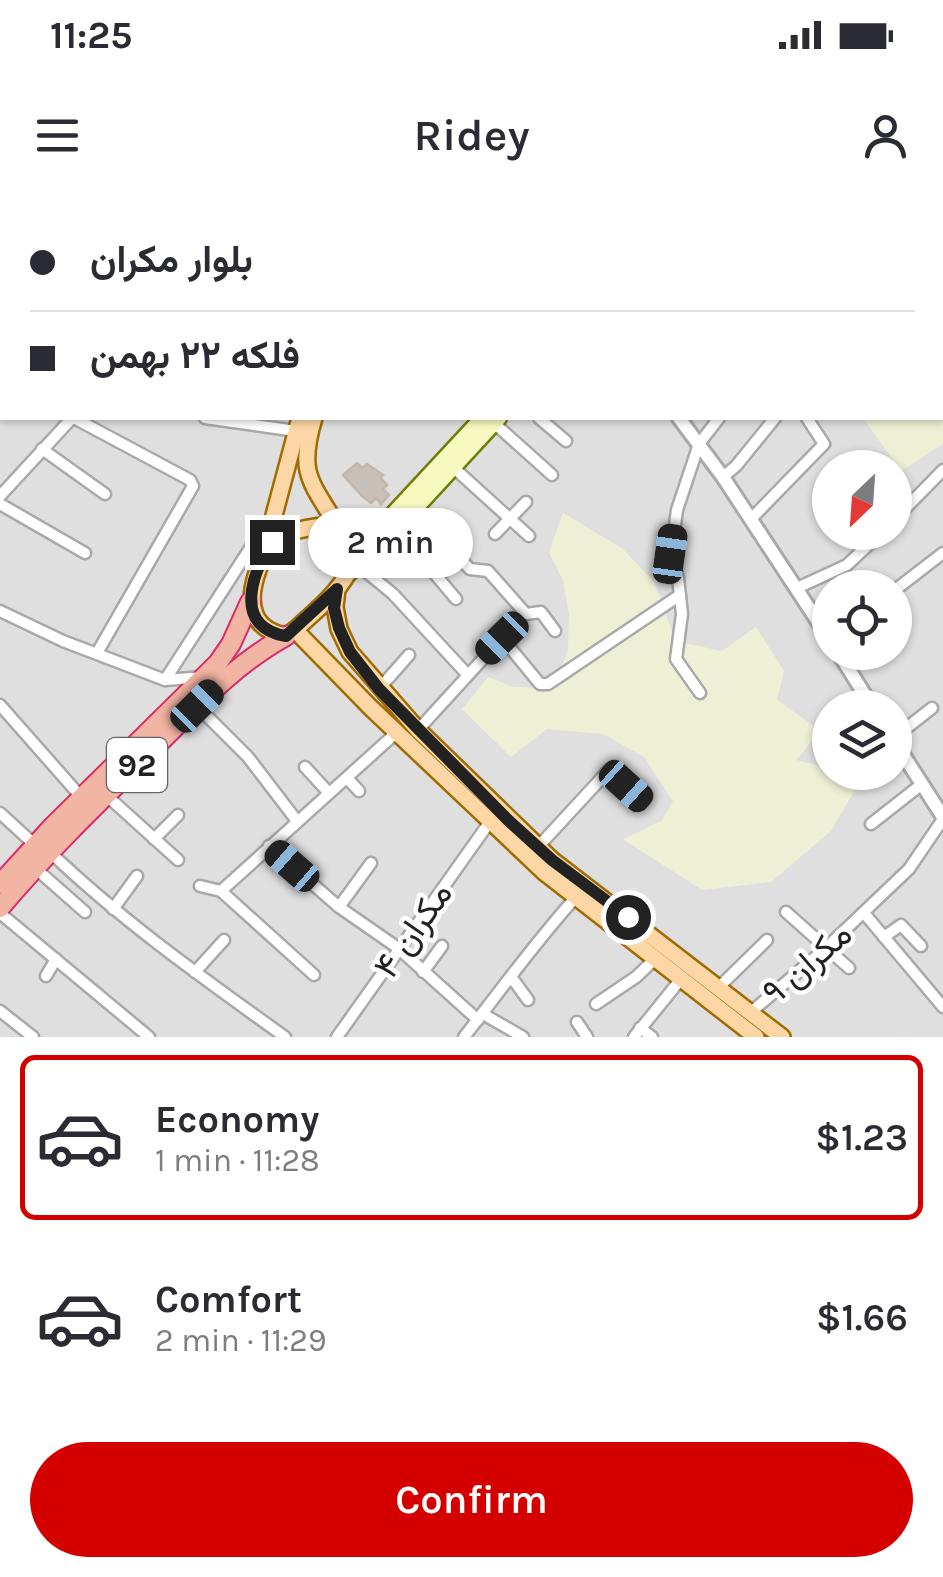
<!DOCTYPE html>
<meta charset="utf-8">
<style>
:root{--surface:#fff;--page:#f7f7f7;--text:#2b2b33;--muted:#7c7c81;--line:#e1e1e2;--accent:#d40000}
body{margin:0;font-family:Karla,Vazirmatn,sans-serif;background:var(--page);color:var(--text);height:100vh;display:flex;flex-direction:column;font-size:38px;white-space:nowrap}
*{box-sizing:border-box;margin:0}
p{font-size:32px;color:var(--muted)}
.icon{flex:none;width:55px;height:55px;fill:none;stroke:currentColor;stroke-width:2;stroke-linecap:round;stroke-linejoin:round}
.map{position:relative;height:837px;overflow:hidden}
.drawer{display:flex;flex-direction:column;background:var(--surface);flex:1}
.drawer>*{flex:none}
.banner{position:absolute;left:0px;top:0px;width:945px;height:220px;box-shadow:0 2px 8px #0004;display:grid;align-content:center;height:220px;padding:0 30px;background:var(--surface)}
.needle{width:65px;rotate:205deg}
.buttons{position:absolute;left:812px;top:250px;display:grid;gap:20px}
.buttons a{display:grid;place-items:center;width:100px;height:100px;border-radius:50%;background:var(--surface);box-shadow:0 2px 8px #0004;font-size:50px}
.end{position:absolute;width:45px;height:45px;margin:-22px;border:12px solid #222;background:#fff;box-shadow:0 0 0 5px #fff}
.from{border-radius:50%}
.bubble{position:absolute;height:70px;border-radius:35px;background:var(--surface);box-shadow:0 2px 8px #0004;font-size:32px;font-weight:600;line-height:70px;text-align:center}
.car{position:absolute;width:30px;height:60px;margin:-30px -15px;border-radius:12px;box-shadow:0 0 8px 2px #0007;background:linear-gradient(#222 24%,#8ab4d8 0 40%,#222 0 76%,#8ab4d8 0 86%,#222 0)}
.banner b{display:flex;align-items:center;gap:35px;height:95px;font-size:38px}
.banner b+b{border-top:2px solid var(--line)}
.banner i{width:25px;height:25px;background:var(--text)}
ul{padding:18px 0 0;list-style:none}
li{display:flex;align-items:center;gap:30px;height:165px;margin:0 20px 15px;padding:0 10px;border:5px solid transparent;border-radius:15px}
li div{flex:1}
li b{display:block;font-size:38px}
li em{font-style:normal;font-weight:600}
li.current{border-color:var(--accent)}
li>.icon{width:90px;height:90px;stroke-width:1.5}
.cta{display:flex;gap:20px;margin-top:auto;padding:20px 30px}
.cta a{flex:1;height:115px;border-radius:60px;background:var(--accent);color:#fff;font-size:40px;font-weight:600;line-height:115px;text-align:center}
.status{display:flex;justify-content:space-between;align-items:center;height:70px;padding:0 50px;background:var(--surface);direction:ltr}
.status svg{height:28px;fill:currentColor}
header{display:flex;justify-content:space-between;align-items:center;height:130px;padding:0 30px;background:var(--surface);font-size:45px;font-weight:600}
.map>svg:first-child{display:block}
.residential{fill:#e0dfdf;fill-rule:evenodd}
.farmland{fill:#eef0d5}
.building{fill:#c7bfb8;stroke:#c4b6ab;stroke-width:2.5}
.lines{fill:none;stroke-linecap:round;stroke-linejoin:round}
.minor-casing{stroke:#a9a9a9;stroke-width:15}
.tertiary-casing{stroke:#a9a9a9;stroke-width:18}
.secondary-casing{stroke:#707d05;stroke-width:19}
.primary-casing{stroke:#a06b00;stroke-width:20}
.trunk-casing{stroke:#dc2a67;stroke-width:22}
.minor{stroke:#fff;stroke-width:10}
.tertiary{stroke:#fff;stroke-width:12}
.secondary{stroke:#f7fabf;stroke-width:14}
.primary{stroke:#fcd6a4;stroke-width:15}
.trunk{stroke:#f2b4a3;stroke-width:18}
.route{stroke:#222;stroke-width:12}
.labels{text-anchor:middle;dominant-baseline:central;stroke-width:9;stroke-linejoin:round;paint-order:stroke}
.shield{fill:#fff;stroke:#646464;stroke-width:2.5}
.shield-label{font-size:32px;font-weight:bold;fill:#222}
.street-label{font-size:35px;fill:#222;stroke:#fff}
</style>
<div class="status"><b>11:25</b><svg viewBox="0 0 49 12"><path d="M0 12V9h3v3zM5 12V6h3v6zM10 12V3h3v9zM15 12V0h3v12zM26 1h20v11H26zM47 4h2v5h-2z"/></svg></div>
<header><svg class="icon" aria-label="menu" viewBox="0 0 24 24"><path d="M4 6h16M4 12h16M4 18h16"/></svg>Ridey<svg class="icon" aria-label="person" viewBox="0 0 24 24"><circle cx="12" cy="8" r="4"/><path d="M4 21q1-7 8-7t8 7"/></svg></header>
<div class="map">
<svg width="943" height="837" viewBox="0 0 943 837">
<rect width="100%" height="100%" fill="#f2efe9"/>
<!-- residential -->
<path class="residential" d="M0,0H943V837H0ZM2,2H942V218H2ZM830,268H895V332H830ZM830,388H895V452H830ZM830,508H895V572H830Z"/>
<!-- farmland -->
<g class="farmland">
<path d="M943,121V244L901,271L863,218H942Z"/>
<path d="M563,313L623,349L655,383L675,441L722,451L756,427L784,471L777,500L821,531L796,560L830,568V572L863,576L831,631L771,682L702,690L623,639L661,621L673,601L644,557L603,534L547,529L511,557L462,509L488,477L514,487L553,488L568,450L569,414L563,380L549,353Z"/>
</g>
<!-- building -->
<path class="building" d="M357,263L362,268L367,264L383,275L380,277L387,285L383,289L389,295L381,304L376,298L371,303L362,296L343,275Z"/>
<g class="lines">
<defs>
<g id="minor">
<path d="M127,0L129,2"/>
<path d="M216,0L217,2"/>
<path d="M764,0L768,2"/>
<path d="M895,0L897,2"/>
<path d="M61,2L64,0"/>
<path d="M942,8L943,7"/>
<path d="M0,19L2,21"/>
<path d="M0,75L2,72"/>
<path d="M0,190H2"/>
<path d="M74,218L190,280L193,286L97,453"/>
<path d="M205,218L296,231"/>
<path d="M539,218L566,241"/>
<path d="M494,223L552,275"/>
<path d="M42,249L105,294"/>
<path d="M454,268L529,336"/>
<path d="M723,277L736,266L775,218"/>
<path d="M0,296L72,218"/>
<path d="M0,304L85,353"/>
<path d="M414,311L470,369L488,371L526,414L541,412L555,431"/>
<path d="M751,319L824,244L807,218"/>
<path d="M895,319L943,270"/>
<path d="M397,329L456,399"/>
<path d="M495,334L526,302"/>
<path d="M358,365L393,394L466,473"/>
<path d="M797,388L847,365L882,332"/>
<path d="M895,390L943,353"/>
<path d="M0,411L63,441L165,480L204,477"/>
<path d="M165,480L263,328L273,322"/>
<path d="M379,489L409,455"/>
<path d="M700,493L676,459L682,414L678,378L671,355L677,310L699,244L719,218"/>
<path d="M0,505L82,598"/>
<path d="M197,506L248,557L297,621"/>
<path d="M418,530L502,438L540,484H548L680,395"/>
<path d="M895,537L932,508"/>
<path d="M305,567L329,593"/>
<path d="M347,578L359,591"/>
<path d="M106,595L178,660"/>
<path d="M0,613L35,645"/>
<path d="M871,624L922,584"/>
<path d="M154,639L178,615"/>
<path d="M269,646L339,707L398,748L478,820"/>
<path d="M538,647L609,570L642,601"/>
<path d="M50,652C122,721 203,778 285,837"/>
<path d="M34,667L85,712"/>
<path d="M200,686L221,691L396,533"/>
<path d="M221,691L314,775"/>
<path d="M339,707L371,663"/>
<path d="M113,709L137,676"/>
<path d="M786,712L849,768"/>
<path d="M0,713L149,837"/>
<path d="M864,713L943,807"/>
<path d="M884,737L901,725L921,746"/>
<path d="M195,772L224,740"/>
<path d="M423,772L442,746"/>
<path d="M46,776L56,759"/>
<path d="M512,778L528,800"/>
<path d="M718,788L767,740"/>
<path d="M596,804L636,777L655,759"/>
<path d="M0,811L33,837"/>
<path d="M750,813L826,748L909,669L943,619"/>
<path d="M483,814L523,837"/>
<path d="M577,822L587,837"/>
<path d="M640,828L652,837"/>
<path d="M337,837L489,623"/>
<path d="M464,837C501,790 536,741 576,697"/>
<path d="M634,837L681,779"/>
</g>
<g id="tertiary">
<path d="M679,218L723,277L830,440"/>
<path d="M838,452L873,508"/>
<path d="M895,542L943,617"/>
</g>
<g id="secondary">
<path d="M673,2L675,0"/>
<path d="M689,2L691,0"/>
<path d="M347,335L375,326L391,316L482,218"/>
<path d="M347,375L379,348L499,218"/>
</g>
<g id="primary">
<path d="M360,2V0"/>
<path d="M372,2L373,0"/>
<path d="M314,218C298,271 309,280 337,325"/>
<path d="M337,325C380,363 323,403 295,430L286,436C253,430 247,406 256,376C260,364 264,350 274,341C289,329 318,326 337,325Z"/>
<path d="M265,349L300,218"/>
<path d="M337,389L335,407L339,429L350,452L418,530L552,660L782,837"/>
<path d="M295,430L371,508L544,672L756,837"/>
</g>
<g id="trunk">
<path d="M0,684L52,627L218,463L231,444L250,402"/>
<path d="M0,708C47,652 99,602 151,551C193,510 233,465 286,436"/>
</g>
</defs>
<!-- minor casing -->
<use href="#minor" class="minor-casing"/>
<!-- tertiary casing -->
<use href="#tertiary" class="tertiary-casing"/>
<!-- secondary casing -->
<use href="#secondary" class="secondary-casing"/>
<!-- primary casing -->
<use href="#primary" class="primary-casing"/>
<!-- trunk casing -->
<use href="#trunk" class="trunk-casing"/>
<!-- minor -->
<use href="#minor" class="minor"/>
<!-- tertiary -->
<use href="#tertiary" class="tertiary"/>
<!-- secondary -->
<use href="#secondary" class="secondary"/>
<!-- primary -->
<use href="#primary" class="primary"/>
<!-- trunk -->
<use href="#trunk" class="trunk"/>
</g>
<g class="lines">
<!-- route -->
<path class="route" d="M272,342C251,375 233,427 286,436L337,389L334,408L339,428L350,452L379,489L509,621L552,660L628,717"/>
</g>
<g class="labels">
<!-- shield labels -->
<rect class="shield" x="107" y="538" width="60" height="54" rx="8"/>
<g class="shield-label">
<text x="137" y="565">92</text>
</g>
<!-- street labels -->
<g class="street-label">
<text transform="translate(413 730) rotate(-55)">مکران ۴</text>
<text transform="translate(807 763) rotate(-41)">مکران ۹</text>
</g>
</g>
</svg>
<div class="buttons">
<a><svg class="needle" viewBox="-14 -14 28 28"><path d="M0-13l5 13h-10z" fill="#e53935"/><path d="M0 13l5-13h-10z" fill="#7c7c81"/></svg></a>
<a><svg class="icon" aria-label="locate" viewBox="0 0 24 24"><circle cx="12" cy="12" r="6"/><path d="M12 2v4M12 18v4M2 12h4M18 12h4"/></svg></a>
<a><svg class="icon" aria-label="layers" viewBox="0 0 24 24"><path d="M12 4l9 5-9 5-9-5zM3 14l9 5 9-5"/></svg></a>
</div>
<i class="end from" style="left:628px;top:717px"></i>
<i class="end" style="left:272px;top:342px"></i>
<div class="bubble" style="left:308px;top:308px;width:165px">2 min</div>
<i class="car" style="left:670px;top:354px;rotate:8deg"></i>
<i class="car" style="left:502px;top:438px;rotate:225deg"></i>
<i class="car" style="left:197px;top:506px;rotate:45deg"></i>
<i class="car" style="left:626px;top:586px;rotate:132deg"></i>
<i class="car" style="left:292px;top:666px;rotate:311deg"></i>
<div class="banner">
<b><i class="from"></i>بلوار مکران</b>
<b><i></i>فلکه ۲۲ بهمن</b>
</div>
</div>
<section class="drawer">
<ul>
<li class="current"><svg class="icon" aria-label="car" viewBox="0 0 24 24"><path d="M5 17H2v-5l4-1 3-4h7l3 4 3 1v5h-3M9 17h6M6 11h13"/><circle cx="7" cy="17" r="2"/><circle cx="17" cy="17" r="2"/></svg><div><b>Economy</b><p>1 min · 11:28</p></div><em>$1.23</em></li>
<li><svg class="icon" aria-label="car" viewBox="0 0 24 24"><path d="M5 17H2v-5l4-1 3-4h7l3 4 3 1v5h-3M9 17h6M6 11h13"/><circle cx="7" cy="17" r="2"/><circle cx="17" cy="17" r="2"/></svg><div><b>Comfort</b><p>2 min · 11:29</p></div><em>$1.66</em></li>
</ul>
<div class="cta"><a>Confirm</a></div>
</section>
